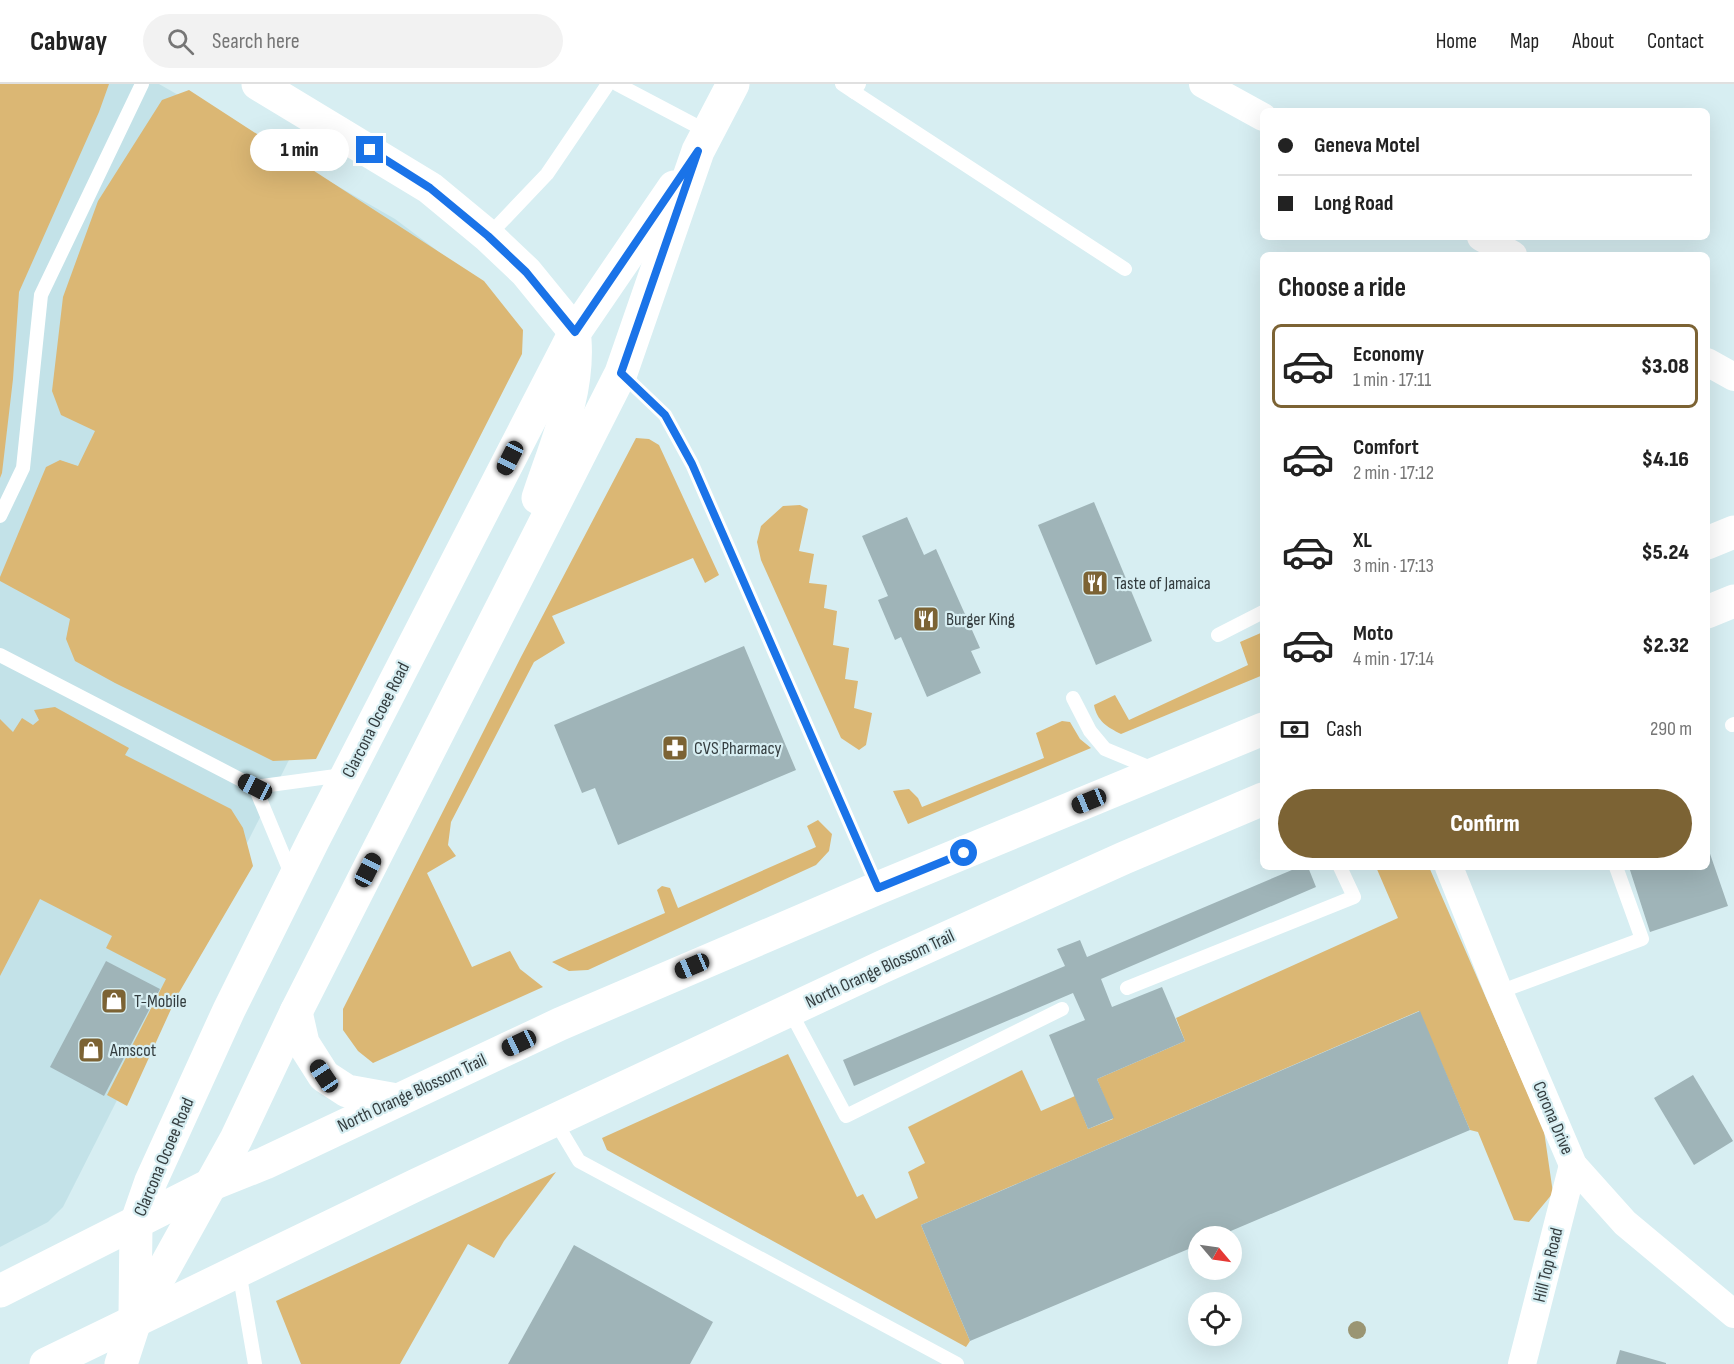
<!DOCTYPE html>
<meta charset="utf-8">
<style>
:root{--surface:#fff;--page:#f2f2f2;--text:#222;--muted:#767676;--line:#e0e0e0;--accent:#7c6334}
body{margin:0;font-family:"Sofia Sans Condensed",sans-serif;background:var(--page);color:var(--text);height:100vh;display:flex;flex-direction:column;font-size:22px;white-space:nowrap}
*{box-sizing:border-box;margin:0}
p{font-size:20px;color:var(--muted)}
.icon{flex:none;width:33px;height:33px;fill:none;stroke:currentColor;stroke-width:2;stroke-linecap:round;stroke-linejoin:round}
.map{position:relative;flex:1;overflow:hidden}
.sheet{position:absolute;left:1260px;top:168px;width:450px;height:618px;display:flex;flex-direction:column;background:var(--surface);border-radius:9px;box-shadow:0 6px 24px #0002}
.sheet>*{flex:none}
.banner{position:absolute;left:1260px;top:24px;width:450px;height:132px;border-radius:9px;box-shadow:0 6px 24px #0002;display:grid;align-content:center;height:132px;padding:0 18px;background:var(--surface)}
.needle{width:39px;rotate:119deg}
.fabs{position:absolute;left:1188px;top:1142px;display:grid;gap:12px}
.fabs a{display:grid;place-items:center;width:54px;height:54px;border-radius:50%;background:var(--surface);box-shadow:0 6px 24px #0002;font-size:30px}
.end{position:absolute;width:27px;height:27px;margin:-14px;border:8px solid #1a73e8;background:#fff;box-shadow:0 0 0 3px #fff}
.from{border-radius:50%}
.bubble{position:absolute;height:42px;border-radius:21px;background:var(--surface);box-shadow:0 6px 24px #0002;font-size:20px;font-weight:800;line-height:42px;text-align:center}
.car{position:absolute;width:18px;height:36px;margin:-18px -9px;border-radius:8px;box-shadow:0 0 4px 2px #0007;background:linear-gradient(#222 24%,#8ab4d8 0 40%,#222 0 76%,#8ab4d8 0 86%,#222 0)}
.banner b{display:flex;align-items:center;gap:21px;height:57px;font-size:22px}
.banner b+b{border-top:2px solid var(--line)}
.banner i{width:15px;height:15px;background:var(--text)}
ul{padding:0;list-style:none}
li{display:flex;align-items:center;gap:18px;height:84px;margin:0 12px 9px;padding:0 6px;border:3px solid transparent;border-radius:9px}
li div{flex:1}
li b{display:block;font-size:22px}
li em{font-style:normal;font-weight:800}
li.selected{border-color:var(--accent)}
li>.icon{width:54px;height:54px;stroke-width:1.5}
h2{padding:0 18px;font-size:27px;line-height:72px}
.pay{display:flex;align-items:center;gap:15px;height:66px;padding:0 18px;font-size:22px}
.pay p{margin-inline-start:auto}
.action{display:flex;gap:12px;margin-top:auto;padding:12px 18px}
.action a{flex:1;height:69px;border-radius:36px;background:var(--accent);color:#fff;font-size:24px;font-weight:800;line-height:69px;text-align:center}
header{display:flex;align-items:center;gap:36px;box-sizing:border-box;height:84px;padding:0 30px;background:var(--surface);border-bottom:2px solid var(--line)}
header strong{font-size:28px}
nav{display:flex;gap:33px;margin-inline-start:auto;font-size:21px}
.search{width:420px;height:54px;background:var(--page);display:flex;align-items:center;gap:15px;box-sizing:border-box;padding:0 21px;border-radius:33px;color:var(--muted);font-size:22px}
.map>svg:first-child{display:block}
.built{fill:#c3e2e8}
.green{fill:#dbb774}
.building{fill:#9fb4b8}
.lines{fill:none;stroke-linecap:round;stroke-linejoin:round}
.lane{stroke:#fff;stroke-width:14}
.street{stroke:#fff;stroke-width:28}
.secondary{stroke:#fff;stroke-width:33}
.primary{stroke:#fff;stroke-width:33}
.tree{fill:#9a9573}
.route{stroke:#1a73e8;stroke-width:8}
.labels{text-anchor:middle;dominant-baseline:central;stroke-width:4.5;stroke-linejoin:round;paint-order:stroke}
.poi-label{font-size:18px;fill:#343d3f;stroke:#d7eef2;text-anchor:start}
.street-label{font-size:18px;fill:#343d3f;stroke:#d7eef2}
</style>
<header>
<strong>Cabway</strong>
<div class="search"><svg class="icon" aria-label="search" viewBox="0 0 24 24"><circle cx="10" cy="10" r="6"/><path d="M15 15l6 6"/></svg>Search here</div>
<nav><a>Home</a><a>Map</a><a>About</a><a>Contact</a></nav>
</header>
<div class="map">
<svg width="1734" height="1280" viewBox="0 0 1734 1280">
<rect width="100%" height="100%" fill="#d7eef2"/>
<!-- built -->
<path class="built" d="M0,0H159L395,135L435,165L469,197L291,672L63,1123L48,1138L0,1163Z"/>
<!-- green -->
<g class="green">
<path d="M0,0H109L99,28L19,208L13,295L2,389L0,394Z"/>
<path d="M189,6L484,197L523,246L522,270L316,675L273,677L115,599L75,577L66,555L70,535L0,497V493L46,383L60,376L78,382L95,347L61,331L52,307L63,213L98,117L162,16Z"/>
<path d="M636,354L649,355L659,361L719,491L705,499L693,474L552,532L565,559L534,578L451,738L448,761L456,772L427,789L472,883L510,867L520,885L543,903L373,979L358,967L343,946V925L521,573Z"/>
<path d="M800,421L808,425L799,467L814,470L809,499L827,501L824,524L837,527L833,561L849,564L845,595L858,597L854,624L872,629L866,661L859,666L841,654L761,476L757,458L761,442L783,422Z"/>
<path d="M1263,548V591L1121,650C1107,643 1097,637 1094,621L1115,611L1129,636L1248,581L1240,558Z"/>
<path d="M55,623L129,664L125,671L231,725L243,744L253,782L177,912L127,1022L107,1011L166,895L106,864L112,852L40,815L0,892V635L13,648L22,634L33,641L39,636L34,626Z"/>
<path d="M1062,637L1070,638L1080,655L1091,664L908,740L893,707L909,705L918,714L922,723L1044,674L1036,649Z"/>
<path d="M818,736L832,750L829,767L816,781L588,886L569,887L552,878L665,829L657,806L662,802L670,804L678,824L816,763L807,742Z"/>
<path d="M1376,783H1429L1544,1047L1553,1109L1529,1138L1514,1136L1478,1048L1470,1046L1419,927L921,1141L970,1257L966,1263L607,1066L602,1054L788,970L857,1113L863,1110L876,1135L918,1114L908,1088L925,1079L908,1043L1022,986L1041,1027L1075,1012L1088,1045L1113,1035L1097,995L1185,957L1176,934L1398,834Z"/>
<path d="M556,1088L504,1157L494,1174L468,1160L400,1280H301L276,1217Z"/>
</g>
<!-- building -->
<g class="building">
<path d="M1094,418L1152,557L1096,581L1038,441Z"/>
<path d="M907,433L924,471L936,465L980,564L971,567L981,589L927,613L901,553L895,556L878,516L888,512L862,452Z"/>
<path d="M744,562L796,686L618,761L595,704L582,709L554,641Z"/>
<path d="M1707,761L1728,822L1650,848L1629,783H1707Z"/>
<path d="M1299,783H1308L1316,803L1101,895L1112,923L1162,903L1185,957L1097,995L1114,1034L1088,1045L1049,951L1085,936L1073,909L854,1002L843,976L1065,882L1057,865L1080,856L1087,873Z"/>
<path d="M106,877L160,905L104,1012L50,983Z"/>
<path d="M1420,927L1470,1046L1219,1152H1198V1161L970,1257L921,1141Z"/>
<path d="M1693,991L1733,1057L1694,1081L1654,1014Z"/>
<path d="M574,1161L713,1238L690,1280H508Z"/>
<path d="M1620,1266L1666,1279V1280H1616Z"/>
</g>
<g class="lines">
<!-- lane -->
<g class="lane">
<path d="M617,0L708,48"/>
<path d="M842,0L854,8L859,0"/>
<path d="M854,8L1125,185"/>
<path d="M488,152L547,90L608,0"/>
<path d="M621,289L665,331L692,380L878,804"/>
<path d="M0,432L23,384L41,211L142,0"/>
<path d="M1218,551L1263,528"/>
<path d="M0,571L255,703L343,691"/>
<path d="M1073,614L1090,647L1105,665L1153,685"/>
<path d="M1732,641L1734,640"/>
<path d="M255,703L292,792"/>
<path d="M1127,904L1354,813L1340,783"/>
<path d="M1499,908L1642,855L1616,783"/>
<path d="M790,927L846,1032L1062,925"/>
<path d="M555,1037L579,1077L957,1280"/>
<path d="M239,1187L255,1280"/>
</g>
<!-- street -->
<g class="street">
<path d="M1203,0L1263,33"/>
<path d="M1481,153L1513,171"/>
<path d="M1707,278L1734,293"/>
<path d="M1449,783L1499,908L1573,1081L1625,1139L1734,1230"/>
<path d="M1522,1280L1573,1081"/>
</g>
<!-- secondary -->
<g class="secondary">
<path d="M258,0L430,104L488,152L526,188L575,248"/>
<path d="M538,414C555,362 579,311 575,256"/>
<path d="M296,928L303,959L324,992L347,1007L397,1016"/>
<path d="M135,1232L136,1140L151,1097L229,926L314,755L575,248L674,103"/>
<path d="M121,1280L135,1237L236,1055L296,928L621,289L698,67L733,0"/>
</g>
<!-- primary -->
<g class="primary">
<path d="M1707,459L1734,448"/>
<path d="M1707,528L1734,517"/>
<path d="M0,1207L210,1101L265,1079L560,940L878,804L1263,645"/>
<path d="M46,1280L416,1101L882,883L1124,774L1263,715"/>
</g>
</g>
<!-- trees -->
<circle class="tree" cx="1357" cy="1246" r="9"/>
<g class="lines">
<!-- route -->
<path class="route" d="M370,66L430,104L488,152L526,188L575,248L698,67L621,289L665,331L692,380L878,804L964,769"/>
</g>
<!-- icons -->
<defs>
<symbol id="restaurant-square" viewBox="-11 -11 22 22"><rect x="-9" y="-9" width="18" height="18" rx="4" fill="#7c6334" stroke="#d7eef2"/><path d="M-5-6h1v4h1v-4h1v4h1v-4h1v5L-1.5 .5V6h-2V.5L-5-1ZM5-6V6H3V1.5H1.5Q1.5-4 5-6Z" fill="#fff"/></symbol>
<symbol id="pharmacy-square" viewBox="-11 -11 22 22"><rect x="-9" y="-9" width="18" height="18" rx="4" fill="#7c6334" stroke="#d7eef2"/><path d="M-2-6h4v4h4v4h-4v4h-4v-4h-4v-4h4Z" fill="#fff"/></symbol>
<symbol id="shop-square" viewBox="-11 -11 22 22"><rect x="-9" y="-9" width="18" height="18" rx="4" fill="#7c6334" stroke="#d7eef2"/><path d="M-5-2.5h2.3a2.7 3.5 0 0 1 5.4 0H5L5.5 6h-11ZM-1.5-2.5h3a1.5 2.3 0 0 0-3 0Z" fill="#fff"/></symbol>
</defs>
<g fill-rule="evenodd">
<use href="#restaurant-square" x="1080" y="484" width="30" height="30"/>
<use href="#restaurant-square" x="911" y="520" width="30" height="30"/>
<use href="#pharmacy-square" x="660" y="649" width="30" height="30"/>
<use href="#shop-square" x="99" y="902" width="30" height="30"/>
<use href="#shop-square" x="76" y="951" width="30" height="30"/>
</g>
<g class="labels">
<!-- poi labels -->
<g class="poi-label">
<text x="1114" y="499">Taste of Jamaica</text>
<text x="946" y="535">Burger King</text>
<text x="694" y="664">CVS Pharmacy</text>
<text x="134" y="917">T-Mobile</text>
<text x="110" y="966">Amscot</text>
</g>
<!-- street labels -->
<g class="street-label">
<text transform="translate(376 636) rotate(-63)">Clarcona Ocoee Road</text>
<text transform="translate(880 885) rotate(-25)">North Orange Blossom Trail</text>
<text transform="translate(412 1009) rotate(-25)">North Orange Blossom Trail</text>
<text transform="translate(1553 1034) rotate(67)">Corona Drive</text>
<text transform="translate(164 1073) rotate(-67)">Clarcona Ocoee Road</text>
<text transform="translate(1548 1181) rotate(-76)">Hill Top Road</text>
</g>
</g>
</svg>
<div class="fabs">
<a><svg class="needle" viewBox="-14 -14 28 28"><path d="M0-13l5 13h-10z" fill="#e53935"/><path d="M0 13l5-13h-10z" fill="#767676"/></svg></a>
<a><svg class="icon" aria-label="locate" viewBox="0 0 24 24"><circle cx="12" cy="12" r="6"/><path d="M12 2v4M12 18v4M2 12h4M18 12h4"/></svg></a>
</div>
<i class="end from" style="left:964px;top:769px"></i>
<i class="end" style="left:370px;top:66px"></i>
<div class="bubble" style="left:250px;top:45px;width:99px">1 min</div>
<i class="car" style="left:510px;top:374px;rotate:207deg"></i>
<i class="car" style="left:255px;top:703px;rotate:297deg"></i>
<i class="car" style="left:1089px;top:717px;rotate:248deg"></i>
<i class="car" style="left:368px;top:786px;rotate:27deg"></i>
<i class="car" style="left:692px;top:882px;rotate:247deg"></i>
<i class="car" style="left:519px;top:959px;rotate:245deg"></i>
<i class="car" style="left:324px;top:992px;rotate:326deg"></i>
<div class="banner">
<b><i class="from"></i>Geneva Motel</b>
<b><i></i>Long Road</b>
</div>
<section class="sheet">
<h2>Choose a ride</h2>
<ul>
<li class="selected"><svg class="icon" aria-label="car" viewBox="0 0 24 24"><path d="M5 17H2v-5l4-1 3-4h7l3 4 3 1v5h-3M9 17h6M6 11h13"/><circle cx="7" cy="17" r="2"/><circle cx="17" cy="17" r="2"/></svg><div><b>Economy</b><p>1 min · 17:11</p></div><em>$3.08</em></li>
<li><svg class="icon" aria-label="car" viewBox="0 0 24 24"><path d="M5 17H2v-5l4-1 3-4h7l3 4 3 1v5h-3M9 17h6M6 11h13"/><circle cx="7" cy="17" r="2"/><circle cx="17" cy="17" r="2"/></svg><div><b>Comfort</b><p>2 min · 17:12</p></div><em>$4.16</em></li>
<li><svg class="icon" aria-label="car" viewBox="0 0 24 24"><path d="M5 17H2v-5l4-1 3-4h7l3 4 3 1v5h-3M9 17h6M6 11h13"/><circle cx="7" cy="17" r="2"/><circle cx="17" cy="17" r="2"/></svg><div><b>XL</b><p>3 min · 17:13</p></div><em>$5.24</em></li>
<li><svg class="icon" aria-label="car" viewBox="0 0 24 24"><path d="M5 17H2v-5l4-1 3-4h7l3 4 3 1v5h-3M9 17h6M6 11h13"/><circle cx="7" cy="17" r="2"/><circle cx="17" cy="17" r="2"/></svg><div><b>Moto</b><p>4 min · 17:14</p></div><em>$2.32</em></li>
</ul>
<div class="pay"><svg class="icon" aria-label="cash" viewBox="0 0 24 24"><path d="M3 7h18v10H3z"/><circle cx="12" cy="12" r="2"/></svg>Cash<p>290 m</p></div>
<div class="action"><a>Confirm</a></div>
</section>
</div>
